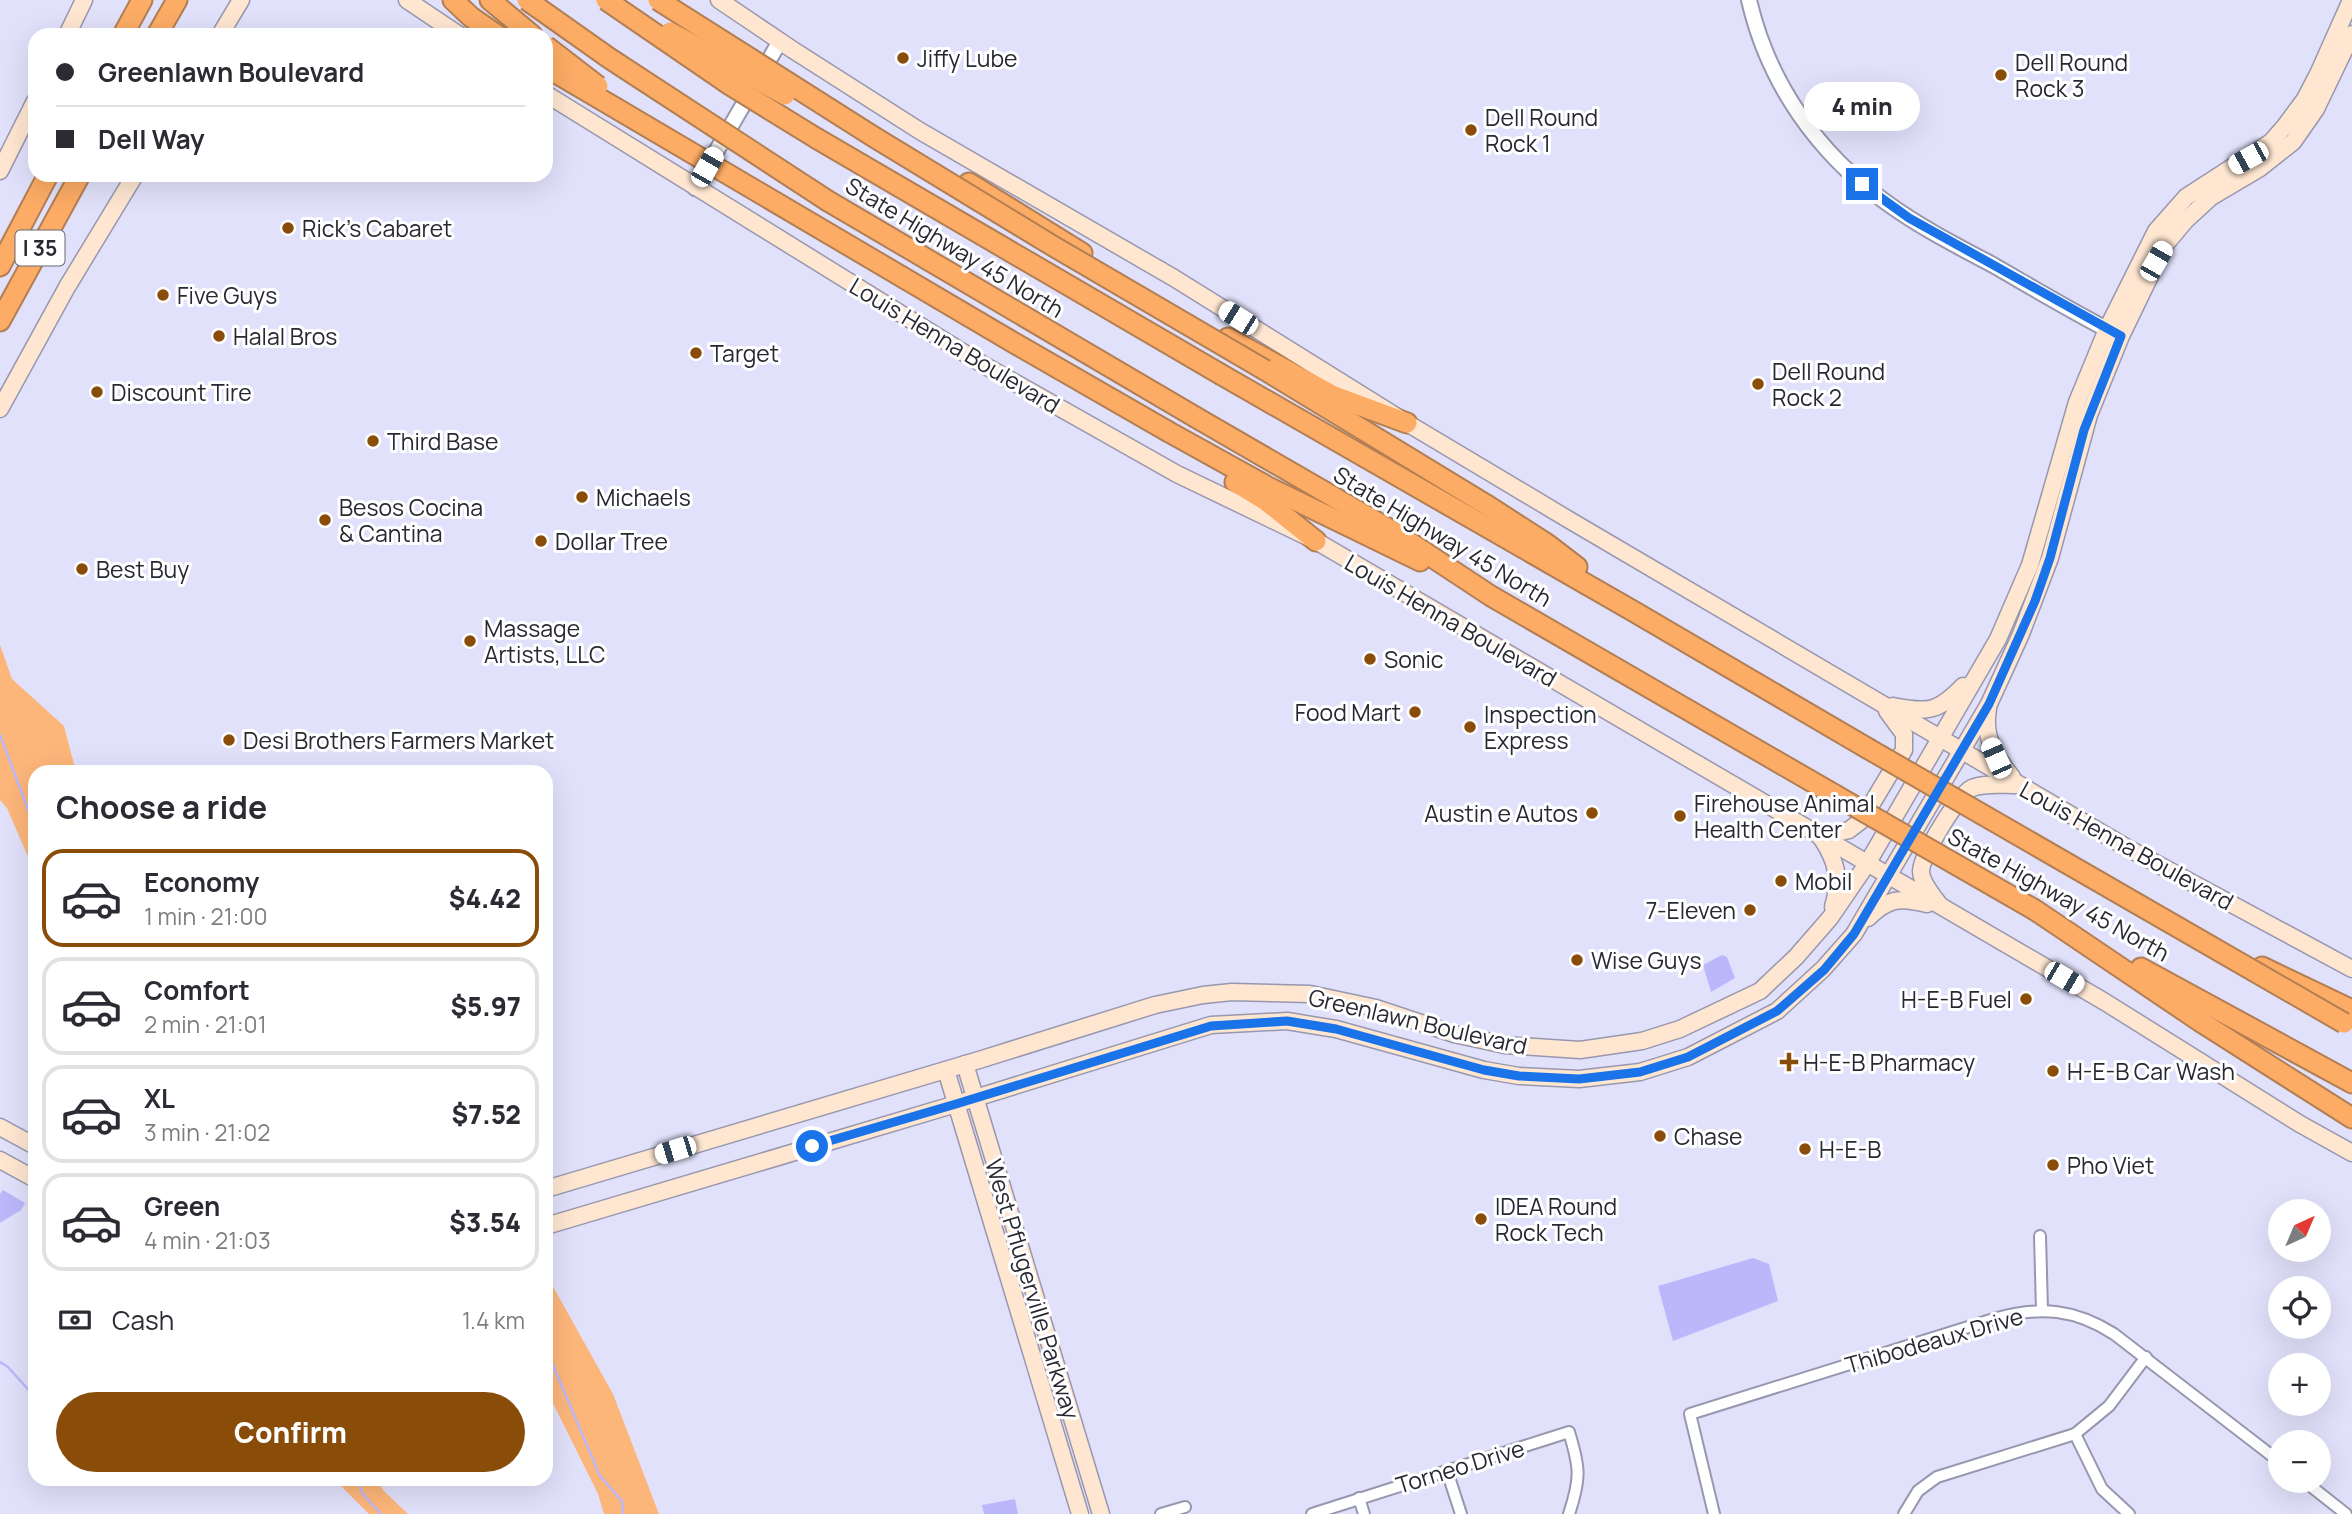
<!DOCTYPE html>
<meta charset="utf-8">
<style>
:root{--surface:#fff;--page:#f2f2f3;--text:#2b2b33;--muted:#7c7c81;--line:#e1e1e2;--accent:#894d09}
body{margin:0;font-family:Manrope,sans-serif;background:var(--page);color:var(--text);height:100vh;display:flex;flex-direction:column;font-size:26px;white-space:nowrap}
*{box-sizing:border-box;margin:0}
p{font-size:23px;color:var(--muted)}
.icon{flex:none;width:38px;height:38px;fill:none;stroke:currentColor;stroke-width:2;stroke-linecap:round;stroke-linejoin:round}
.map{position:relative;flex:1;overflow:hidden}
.side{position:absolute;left:28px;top:765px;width:525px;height:721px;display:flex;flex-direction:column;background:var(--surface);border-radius:21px;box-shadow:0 7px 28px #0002}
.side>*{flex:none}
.banner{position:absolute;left:28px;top:28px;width:525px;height:154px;border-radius:21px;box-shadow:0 7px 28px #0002;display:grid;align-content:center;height:154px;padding:0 28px;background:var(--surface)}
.needle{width:46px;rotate:44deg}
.tools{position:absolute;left:2268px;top:1199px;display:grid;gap:14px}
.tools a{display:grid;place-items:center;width:63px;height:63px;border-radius:50%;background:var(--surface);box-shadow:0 7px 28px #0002;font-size:35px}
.end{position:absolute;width:32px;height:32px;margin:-16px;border:9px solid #1a73e8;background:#fff;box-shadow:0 0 0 4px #fff}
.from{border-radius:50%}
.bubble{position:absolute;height:49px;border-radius:24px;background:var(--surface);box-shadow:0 7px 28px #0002;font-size:23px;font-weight:800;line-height:49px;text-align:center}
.car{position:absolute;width:21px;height:42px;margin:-21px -10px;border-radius:9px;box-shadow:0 0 5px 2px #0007;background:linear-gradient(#fff 24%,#345 0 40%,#fff 0 76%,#345 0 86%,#fff 0)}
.banner b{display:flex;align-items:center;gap:24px;height:66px;font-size:26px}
.banner b+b{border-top:2px solid var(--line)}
.banner i{width:18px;height:18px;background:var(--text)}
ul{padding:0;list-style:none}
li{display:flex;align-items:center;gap:21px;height:98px;margin:0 14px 10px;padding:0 14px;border:4px solid var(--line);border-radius:21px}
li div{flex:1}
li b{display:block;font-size:26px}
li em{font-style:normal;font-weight:800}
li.selected{border-color:var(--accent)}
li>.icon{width:63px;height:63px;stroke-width:1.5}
h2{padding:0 28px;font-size:32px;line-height:84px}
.pay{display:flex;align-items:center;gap:18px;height:77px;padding:0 28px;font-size:26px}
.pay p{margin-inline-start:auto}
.action{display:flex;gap:14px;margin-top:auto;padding:14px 28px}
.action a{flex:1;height:80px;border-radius:42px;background:var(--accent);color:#fff;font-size:28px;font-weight:800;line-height:80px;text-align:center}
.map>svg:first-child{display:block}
.green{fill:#fdb67a}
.water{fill:#bab8fb}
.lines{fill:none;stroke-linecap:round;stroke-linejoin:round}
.stream{stroke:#bab8fb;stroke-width:2.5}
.minor-casing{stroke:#9797af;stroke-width:14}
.tertiary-casing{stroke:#9797af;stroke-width:18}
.secondary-casing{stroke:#9797af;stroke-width:19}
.motorway-casing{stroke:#b27e53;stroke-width:23}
.minor{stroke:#fff;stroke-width:10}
.tertiary{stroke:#fff;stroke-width:14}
.secondary{stroke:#fee6d1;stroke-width:16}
.motorway{stroke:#fcac65;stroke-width:19}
.motorway-bridge-casing{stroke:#b27e53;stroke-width:23;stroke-linecap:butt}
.motorway-bridge{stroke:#fcac65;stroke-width:19}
.route{stroke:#1a73e8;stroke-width:9}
.poi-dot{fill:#894d09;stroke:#fff;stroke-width:2.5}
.labels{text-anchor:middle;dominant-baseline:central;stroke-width:6;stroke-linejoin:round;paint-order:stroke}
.shield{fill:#fff;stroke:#686870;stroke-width:2}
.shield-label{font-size:21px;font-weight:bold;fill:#282832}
.poi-label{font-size:23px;fill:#282832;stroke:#fff;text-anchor:start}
.street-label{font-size:23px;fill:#282832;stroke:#fff}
</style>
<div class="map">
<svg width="2352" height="1514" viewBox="0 0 2352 1514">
<rect width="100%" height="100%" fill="#e1e1fb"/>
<!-- green -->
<g class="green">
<path d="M0,645L12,679L64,726L76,772H35V873L7,808L0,800Z"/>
<path d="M546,1274L613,1394L659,1514H604L598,1494L546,1389Z"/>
<path d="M337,1479H376L384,1491L408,1514H369L337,1482Z"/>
</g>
<!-- water -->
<g class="water">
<path d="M1722,955L1727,957L1735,978L1711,992L1703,965Z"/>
<path d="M3,1190L25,1203L21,1210L0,1223V1194Z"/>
<path d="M1753,1258L1769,1264L1778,1301L1673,1341L1658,1286Z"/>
<path d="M1015,1499L1018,1514H984L982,1505Z"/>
</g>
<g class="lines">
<!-- stream -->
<g class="stream">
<path d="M0,735L35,828"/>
<path d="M546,1349L600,1476L622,1501L623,1514"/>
<path d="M0,1362L8,1367L35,1397"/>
<path d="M359,1479L362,1493L381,1514"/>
</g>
<defs>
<g id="minor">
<path d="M2040,1236L2042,1310"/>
<path d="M2075,1434L2102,1489L2129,1514"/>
<path d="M1447,1471L1461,1514"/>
<path d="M2303,1480L2346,1514"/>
<path d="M1359,1498L1364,1514"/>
<path d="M1161,1514L1185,1507"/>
<path d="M1312,1514L1569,1432C1580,1468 1581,1478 1569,1514"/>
<path d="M1714,1514L1690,1414L1997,1318C2041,1306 2075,1309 2114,1334L2280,1462"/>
<path d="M1904,1514L1918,1491L1937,1477L2075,1434L2109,1406L2146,1357"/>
</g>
<g id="tertiary">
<path d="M1749,0C1768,83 1818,154 1887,203C1920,227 1957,246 1993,265C2033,288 2073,312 2114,333"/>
<path d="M695,188L780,41"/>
</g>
<g id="secondary">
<path d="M407,0L459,35"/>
<path d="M719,0L793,50L920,131L1174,278L1407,423L1571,521L2124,846L2352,969"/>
<path d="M67,35L84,0"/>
<path d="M220,35L241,0"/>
<path d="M546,94L982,364L1177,474L1316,541L2105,1002L2300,1124L2352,1153"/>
<path d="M0,171L35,101"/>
<path d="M0,409L67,287L135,175"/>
<path d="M1893,706C1928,713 1938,712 1963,686"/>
<path d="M1988,709C1983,737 1995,756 2012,777"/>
<path d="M1820,837L1849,830L1862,820L1904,750V734L1887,711"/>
<path d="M1822,839C1837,862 1841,880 1833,907"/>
<path d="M1939,904C1932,895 1921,882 1921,871C1922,854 1958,795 1972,788C1984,783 2002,785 2016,785"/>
<path d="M1868,918C1888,898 1900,897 1927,904"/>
<path d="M965,1064L1101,1514"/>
<path d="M946,1070L1080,1514"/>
<path d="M0,1127L35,1146"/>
<path d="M0,1160L35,1179"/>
<path d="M546,1189L979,1060L1155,1005L1203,995L1232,992L1310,994L1376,1008L1454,1034L1505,1045L1580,1050L1642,1041L1680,1029L1760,991L1796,957L1830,918L1867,864L1998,639L2030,565L2077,402L2107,329L2156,231L2186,197L2271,142L2285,126L2305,99L2318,74L2351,0"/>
<path d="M546,1226L956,1104L1211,1025L1287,1021L1336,1029L1484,1070L1519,1076L1579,1079L1640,1072L1688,1057L1777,1011L1823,969L1854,934L1989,704L2021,634L2050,558L2089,415L2121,336L2165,245L2186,220L2211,197L2260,168L2293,142L2316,109L2352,34"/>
</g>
<g id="motorway">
<path d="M453,0L471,17L497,35"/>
<path d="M490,0L532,35"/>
<path d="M123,35L142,0"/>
<path d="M157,35L177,0"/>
<path d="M969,183L1082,253"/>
<path d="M0,266L48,175"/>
<path d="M0,321L80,175"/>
<path d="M1228,338L1334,396L1407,423"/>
<path d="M1265,370L1485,504L1547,544L1577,567"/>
<path d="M1222,375L1633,611L1867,748"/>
<path d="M1197,418L1394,532L1491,596L1835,795"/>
<path d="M1169,432L1268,487L1420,561"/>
<path d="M1235,482L1266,501L1316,541"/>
<path d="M2035,910L2201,1022L2352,1118"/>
<path d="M2262,967L2352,1010"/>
<path d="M2141,968L2352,1083"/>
</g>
</defs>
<!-- minor casing -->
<use href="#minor" class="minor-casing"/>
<!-- tertiary casing -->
<use href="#tertiary" class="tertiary-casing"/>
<!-- secondary casing -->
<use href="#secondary" class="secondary-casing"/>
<!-- motorway casing -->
<use href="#motorway" class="motorway-casing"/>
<!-- minor -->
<use href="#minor" class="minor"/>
<!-- tertiary -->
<use href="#tertiary" class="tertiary"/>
<!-- secondary -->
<use href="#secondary" class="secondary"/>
<!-- motorway -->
<use href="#motorway" class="motorway"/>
<defs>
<g id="motorway-bridge">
<path d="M527,0L609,58L828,201L1197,418"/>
<path d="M606,0L730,85L816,138L1222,375"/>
<path d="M658,0L874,137L1053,246L1265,370"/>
<path d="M670,32L785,95"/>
<path d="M546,46L598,86"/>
<path d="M546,67L1016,344L1169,432"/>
<path d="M1867,748L2344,1023"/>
<path d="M1835,795L2035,910"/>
</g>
</defs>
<!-- motorway-bridge casing -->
<use href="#motorway-bridge" class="motorway-bridge-casing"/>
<!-- motorway-bridge -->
<use href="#motorway-bridge" class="motorway-bridge"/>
</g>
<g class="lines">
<!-- route -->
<path class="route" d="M812,1146L956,1104L1211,1026L1287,1021L1336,1029L1484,1070L1519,1076L1579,1079L1640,1072L1688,1057L1777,1011L1824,970L1854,934L1989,704L2035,601L2050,558L2084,430L2121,336L1909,218L1862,184"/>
</g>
<!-- markers -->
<g class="poi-dot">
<circle cx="903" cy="58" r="7"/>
<circle cx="2001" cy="75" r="7"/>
<circle cx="1471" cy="130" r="7"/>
<circle cx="288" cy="228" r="7"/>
<circle cx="163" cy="295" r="7"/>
<circle cx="219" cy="336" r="7"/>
<circle cx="696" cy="353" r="7"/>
<circle cx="1758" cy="384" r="7"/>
<circle cx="97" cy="392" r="7"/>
<circle cx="373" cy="441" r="7"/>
<circle cx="582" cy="497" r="7"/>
<circle cx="325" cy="520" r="7"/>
<circle cx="541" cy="541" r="7"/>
<circle cx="82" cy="569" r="7"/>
<circle cx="470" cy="641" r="7"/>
<circle cx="1370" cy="659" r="7"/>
<circle cx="1415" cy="712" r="7"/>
<circle cx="1470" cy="727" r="7"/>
<circle cx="229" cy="740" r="7"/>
<circle cx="1592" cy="813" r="7"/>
<circle cx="1680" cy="816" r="7"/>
<circle cx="1781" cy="881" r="7"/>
<circle cx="1750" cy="910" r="7"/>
<circle cx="1577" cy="960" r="7"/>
<circle cx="2026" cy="999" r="7"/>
<path d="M1785.5 1051.5h7v7h7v7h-7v7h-7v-7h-7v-7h7z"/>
<circle cx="2053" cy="1071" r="7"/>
<circle cx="1660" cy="1136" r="7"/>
<circle cx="1805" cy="1149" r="7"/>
<circle cx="2053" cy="1165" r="7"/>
<circle cx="1481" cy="1219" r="7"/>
</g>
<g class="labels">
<!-- shield labels -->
<rect class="shield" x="15.5" y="230.5" width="49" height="35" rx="5"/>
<g class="shield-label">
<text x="40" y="248">I 35</text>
</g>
<!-- poi labels -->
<g class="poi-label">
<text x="917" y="58">Jiffy Lube</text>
<text x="2015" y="62">Dell Round<tspan x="2015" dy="26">Rock 3</tspan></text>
<text x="1485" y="117">Dell Round<tspan x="1485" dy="26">Rock 1</tspan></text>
<text x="302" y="228">Rick's Cabaret</text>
<text x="177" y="295">Five Guys</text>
<text x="233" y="336">Halal Bros</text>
<text x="710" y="353">Target</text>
<text x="1772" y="371">Dell Round<tspan x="1772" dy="26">Rock 2</tspan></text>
<text x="111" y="392">Discount Tire</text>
<text x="387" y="441">Third Base</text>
<text x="596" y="497">Michaels</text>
<text x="339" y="507">Besos Cocina<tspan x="339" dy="26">&amp; Cantina</tspan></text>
<text x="555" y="541">Dollar Tree</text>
<text x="96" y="569">Best Buy</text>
<text x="484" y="628">Massage<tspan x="484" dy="26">Artists, LLC</tspan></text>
<text x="1384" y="659">Sonic</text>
<text x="1401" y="712" text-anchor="end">Food Mart</text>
<text x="1484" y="714">Inspection<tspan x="1484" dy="26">Express</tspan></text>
<text x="243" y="740">Desi Brothers Farmers Market</text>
<text x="1694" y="803">Firehouse Animal<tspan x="1694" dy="26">Health Center</tspan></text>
<text x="1578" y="813" text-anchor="end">Austin e Autos</text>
<text x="1795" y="881">Mobil</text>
<text x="1736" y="910" text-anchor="end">7-Eleven</text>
<text x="1591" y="960">Wise Guys</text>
<text x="2012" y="999" text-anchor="end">H-E-B Fuel</text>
<text x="1803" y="1062">H-E-B Pharmacy</text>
<text x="2067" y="1071">H-E-B Car Wash</text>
<text x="1674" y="1136">Chase</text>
<text x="1819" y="1149">H-E-B</text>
<text x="2067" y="1165">Pho Viet</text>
<text x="1495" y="1206">IDEA Round<tspan x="1495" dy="26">Rock Tech</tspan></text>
</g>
<!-- street labels -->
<g class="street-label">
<text transform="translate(955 247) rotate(31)">State Highway 45 North</text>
<text transform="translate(955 345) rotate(31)">Louis Henna Boulevard</text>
<text transform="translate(1443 536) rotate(31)">State Highway 45 North</text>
<text transform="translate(1451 620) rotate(30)">Louis Henna Boulevard</text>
<text transform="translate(2127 845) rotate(29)">Louis Henna Boulevard</text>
<text transform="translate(2059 894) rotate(29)">State Highway 45 North</text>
<text transform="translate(1418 1021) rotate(13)">Greenlawn Boulevard</text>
<text transform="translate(1033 1289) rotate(73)">West Pflugerville Parkway</text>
<text transform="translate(1934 1340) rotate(-16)">Thibodeaux Drive</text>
<text transform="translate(1460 1466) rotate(-17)">Torneo Drive</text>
</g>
</g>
</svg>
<div class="tools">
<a><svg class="needle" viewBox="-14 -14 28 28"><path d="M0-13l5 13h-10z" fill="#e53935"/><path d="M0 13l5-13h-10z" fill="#7c7c81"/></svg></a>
<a><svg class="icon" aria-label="locate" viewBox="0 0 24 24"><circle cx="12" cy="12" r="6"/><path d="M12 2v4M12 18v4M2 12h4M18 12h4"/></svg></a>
<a>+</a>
<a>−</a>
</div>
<i class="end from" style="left:812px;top:1146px"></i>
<i class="end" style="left:1862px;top:184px"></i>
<div class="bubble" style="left:1804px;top:82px;width:116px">4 min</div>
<i class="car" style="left:2248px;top:158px;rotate:241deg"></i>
<i class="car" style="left:707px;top:167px;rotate:30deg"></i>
<i class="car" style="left:2156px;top:261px;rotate:30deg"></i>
<i class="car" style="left:1238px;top:318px;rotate:302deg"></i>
<i class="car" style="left:1996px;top:758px;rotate:336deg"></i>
<i class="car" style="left:2064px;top:978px;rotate:120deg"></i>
<i class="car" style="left:675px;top:1150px;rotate:253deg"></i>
<div class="banner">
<b><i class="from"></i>Greenlawn Boulevard</b>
<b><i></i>Dell Way</b>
</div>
<section class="side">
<h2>Choose a ride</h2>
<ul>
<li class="selected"><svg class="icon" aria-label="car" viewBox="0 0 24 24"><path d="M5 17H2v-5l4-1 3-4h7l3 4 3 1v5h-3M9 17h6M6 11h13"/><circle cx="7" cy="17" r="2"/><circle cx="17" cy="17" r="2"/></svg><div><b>Economy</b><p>1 min · 21:00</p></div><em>$4.42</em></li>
<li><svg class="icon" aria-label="car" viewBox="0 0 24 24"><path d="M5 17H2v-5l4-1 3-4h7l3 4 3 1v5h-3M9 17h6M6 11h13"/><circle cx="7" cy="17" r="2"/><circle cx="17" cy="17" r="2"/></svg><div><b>Comfort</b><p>2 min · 21:01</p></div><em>$5.97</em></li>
<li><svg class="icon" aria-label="car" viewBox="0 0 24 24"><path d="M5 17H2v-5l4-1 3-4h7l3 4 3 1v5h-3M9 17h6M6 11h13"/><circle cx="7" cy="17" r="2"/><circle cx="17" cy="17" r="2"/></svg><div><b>XL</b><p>3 min · 21:02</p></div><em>$7.52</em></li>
<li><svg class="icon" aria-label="car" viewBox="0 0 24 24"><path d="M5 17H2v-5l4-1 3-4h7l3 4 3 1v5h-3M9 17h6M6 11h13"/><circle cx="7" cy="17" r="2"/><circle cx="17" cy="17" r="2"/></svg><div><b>Green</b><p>4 min · 21:03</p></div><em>$3.54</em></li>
</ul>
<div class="pay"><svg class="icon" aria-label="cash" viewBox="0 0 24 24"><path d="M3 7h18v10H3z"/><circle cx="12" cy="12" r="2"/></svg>Cash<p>1.4 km</p></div>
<div class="action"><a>Confirm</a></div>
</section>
</div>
